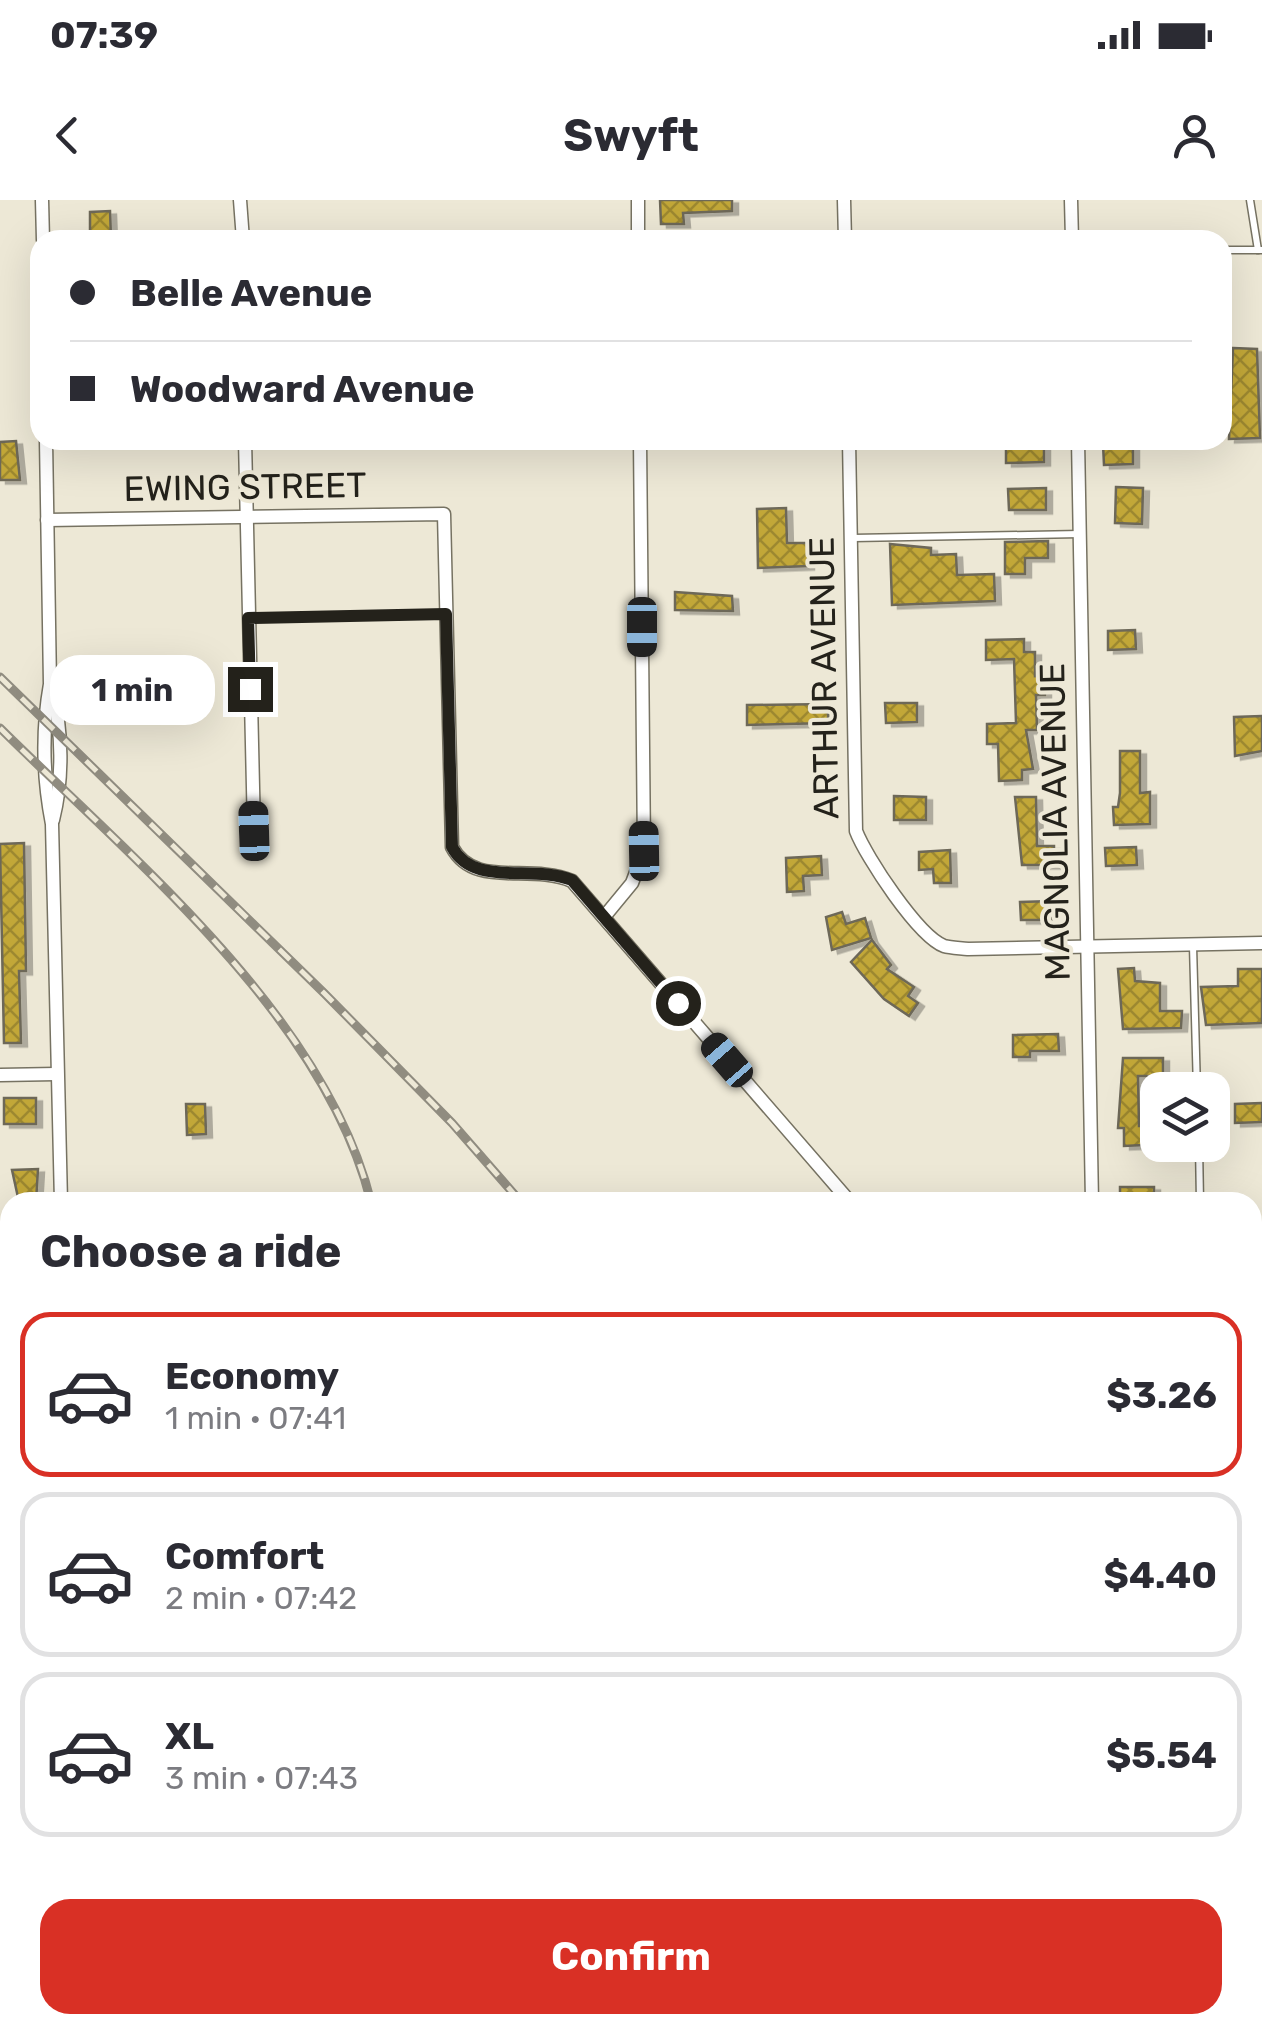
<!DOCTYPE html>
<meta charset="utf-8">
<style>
:root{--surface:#fff;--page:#f7f7f7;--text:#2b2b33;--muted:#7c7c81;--line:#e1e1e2;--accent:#d93025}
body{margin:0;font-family:Rubik,sans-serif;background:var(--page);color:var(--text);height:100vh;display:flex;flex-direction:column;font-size:38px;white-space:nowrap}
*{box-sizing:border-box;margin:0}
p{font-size:32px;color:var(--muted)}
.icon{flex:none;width:55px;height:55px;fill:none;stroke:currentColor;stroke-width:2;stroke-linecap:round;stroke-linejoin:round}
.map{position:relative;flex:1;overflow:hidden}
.details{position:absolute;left:0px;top:992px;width:1262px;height:842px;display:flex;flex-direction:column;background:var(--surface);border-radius:30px 30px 0 0;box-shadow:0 10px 40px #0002}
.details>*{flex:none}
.hud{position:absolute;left:30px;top:30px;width:1202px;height:220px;border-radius:30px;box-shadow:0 10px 40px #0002;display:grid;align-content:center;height:220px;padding:0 40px;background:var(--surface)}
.buttons{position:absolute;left:1140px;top:872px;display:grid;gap:20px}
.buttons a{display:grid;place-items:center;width:90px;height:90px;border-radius:20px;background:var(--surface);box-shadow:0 10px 40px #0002;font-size:50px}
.end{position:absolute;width:45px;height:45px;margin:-22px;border:12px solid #24221b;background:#fff;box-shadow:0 0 0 5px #fff}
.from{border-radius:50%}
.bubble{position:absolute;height:70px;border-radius:30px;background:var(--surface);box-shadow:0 10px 40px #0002;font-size:32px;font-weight:700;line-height:70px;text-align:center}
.car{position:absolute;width:30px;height:60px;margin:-30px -15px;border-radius:12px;box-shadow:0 0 8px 2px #0007;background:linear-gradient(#222 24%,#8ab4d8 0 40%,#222 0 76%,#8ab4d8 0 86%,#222 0)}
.hud b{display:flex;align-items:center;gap:35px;height:95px;font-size:38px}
.hud b+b{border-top:2px solid var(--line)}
.hud i{width:25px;height:25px;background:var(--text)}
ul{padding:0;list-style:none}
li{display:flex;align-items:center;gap:30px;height:165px;margin:0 20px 15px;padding:0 20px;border:5px solid var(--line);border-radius:30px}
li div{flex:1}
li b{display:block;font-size:38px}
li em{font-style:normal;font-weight:700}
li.selected{border-color:var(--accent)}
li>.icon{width:90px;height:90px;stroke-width:1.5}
h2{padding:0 40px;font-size:45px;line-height:120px}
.cta{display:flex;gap:20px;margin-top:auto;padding:20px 40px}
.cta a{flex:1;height:115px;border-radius:30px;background:var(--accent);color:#fff;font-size:40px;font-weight:700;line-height:115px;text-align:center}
.status{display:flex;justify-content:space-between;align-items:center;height:70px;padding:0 50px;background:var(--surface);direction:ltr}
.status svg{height:28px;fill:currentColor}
header{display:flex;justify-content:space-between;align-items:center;height:130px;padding:0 40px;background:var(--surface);font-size:45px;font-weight:700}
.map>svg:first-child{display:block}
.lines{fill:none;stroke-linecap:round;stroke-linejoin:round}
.stream{stroke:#a38804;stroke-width:5}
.building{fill:url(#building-cross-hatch);stroke:#6d6859;stroke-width:2.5;filter:url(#shadow)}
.lane-casing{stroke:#767262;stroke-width:9}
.street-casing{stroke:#767262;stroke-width:15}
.lane{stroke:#fff;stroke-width:6}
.street{stroke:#fff;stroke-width:12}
.rail-casing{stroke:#908c80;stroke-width:9}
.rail{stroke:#ede8d6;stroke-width:5;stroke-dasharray:15;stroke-linecap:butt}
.route{stroke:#24221b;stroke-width:12}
.labels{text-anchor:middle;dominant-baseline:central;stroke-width:8;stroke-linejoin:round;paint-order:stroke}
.street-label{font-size:35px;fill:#24221b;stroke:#ede8d6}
</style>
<div class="status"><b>07:39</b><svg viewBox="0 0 49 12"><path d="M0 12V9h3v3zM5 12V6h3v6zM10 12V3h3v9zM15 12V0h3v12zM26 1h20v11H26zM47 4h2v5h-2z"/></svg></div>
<header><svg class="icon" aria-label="back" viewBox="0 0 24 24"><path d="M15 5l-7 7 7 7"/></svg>Swyft<svg class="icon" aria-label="person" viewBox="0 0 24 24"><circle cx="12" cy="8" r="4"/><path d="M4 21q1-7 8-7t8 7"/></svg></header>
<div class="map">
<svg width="1262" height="1833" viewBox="0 0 1262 1833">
<defs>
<pattern id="building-cross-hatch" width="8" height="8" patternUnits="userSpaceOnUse" patternTransform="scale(2.5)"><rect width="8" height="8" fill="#c2a739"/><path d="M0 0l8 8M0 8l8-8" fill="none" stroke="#9d882f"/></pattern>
<filter id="shadow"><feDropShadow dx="6" dy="3.5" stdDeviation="0" flood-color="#0004"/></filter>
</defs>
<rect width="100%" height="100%" fill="#ede8d6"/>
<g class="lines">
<!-- stream -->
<path class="stream" d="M1231,1825L1262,1830"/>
</g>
<!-- building -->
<g class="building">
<path d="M660,0H732V11L683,13L684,24H661Z"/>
<path d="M110,11L111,38H90V12Z"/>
<path d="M1233,148L1257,149L1260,238L1229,239Z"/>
<path d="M16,241L20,280H0V242Z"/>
<path d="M1044,242V262L1006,263V243Z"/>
<path d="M1133,243V264L1104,265L1103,244Z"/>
<path d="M1116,287L1143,288L1142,324L1115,323Z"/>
<path d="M1046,288V310H1009L1008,289Z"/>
<path d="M786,308L787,343H808V366L758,368L757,309Z"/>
<path d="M1048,341V358H1025V374H1005V342Z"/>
<path d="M890,344L931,348V355L956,354L957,375L994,374L995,401L892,405Z"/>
<path d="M675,392L732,396L733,411L675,410Z"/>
<path d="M1135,430L1136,449L1108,450V431Z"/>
<path d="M1024,439V452H1035V476L1045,475V495H1036L1037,530H1026L1033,569L1022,570V580L999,581L998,544H987V524L1016,523L1014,459L986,460V440Z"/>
<path d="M885,503H917V522L886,523Z"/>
<path d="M828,504V523L747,525V505Z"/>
<path d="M1262,516V551L1235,556L1234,517Z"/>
<path d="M1120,551H1140V593L1150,592V624L1114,625L1113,607H1118L1120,593Z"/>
<path d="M894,596L926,597V620H894Z"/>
<path d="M1015,597H1036L1037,646H1054V665H1022Z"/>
<path d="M24,643L26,771H19L21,843H4L0,644Z"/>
<path d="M1136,647L1137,665L1106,666L1105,648Z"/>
<path d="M950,650L951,683H934L933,669L919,670V652Z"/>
<path d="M821,656L822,675L803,676L804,691L787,692L786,658Z"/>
<path d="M1052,701V720H1021L1020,702Z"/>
<path d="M842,712L846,724L865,718L871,738L832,750L826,717Z"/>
<path d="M872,740L891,765L887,769L914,787L908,796L918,803L909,816L884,799L851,762Z"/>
<path d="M1134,768L1135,781L1160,783V811H1182L1181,828L1123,829L1118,769Z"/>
<path d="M1238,769H1262V823L1206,825L1201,787L1238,786Z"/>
<path d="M1058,834L1059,851H1030V857H1013V835Z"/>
<path d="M1123,858H1163V876H1138L1139,926H1144V945L1124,946V928H1118Z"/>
<rect x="4" y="898" width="32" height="26"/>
<path d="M1262,903V922L1235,923V904Z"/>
<path d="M186,904H205L206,934L187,935Z"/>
<path d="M38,969L36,1002H19L12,970Z"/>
<rect x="1120" y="987" width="34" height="15"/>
</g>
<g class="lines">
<defs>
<g id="lane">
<path d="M1250,0L1258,50"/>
<path d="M1222,50H1261"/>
<path d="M853,338L1080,334"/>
<path d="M249,418L446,414"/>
<path d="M1193,746L1197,890"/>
<path d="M1199,945L1200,1002"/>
</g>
<g id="street">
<path d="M42,0L43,40"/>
<path d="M240,0L243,40"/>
<path d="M638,0V40"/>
<path d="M844,0L845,40"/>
<path d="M1071,0L1072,40"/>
<path d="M46,240L50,484C42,529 43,578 52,624L61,1002"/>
<path d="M245,240L254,631"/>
<path d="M849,240L856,631C866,657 918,736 944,746C951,748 961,748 968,749L1262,743"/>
<path d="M1078,240L1092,1002"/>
<path d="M47,320L444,314L452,647C474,689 529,663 572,681L850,1002"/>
<path d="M52,491C63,531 63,580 53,620"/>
<path d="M604,717L632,683L644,651L640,240"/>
<path d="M0,875L56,874"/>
<path d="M0,1106L10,1105"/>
<path d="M0,1335H10"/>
<path d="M1252,1411L1262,1420"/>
<path d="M0,1563H10"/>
<path d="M0,1788H10"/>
</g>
</defs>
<!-- lane casing -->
<use href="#lane" class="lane-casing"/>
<!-- street casing -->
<use href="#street" class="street-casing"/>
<!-- lane -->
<use href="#lane" class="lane"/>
<!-- street -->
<use href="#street" class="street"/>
<defs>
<g id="rail">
<path d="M0,477L324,793L452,923L521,1002"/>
<path d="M0,528C133,660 325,816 371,1002"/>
<path d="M755,1825L756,1833"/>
<path d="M0,1830L81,1825"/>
<path d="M287,1833L289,1825"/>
</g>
</defs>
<!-- rail casing -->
<use href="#rail" class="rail-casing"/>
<!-- rail -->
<use href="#rail" class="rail"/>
</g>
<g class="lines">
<!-- route -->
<path class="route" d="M250,489L248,418L446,414L452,647C474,688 531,664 572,680L678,803"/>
</g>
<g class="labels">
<!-- street labels -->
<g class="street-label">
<text transform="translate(245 287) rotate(-1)">EWING STREET</text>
<text transform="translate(824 478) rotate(-91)">ARTHUR AVENUE</text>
<text transform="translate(1055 622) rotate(-91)">MAGNOLIA AVENUE</text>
</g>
</g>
</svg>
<div class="buttons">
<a><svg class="icon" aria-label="layers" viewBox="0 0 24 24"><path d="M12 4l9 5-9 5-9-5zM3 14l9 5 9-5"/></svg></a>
</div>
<i class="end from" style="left:678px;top:803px"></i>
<i class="end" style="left:250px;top:489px"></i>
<div class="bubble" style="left:50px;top:455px;width:165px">1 min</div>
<i class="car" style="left:642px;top:427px;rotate:180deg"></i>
<i class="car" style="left:254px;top:631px;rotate:358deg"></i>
<i class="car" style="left:644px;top:651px;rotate:359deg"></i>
<i class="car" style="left:727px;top:860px;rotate:319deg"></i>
<div class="hud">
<b><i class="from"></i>Belle Avenue</b>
<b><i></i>Woodward Avenue</b>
</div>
<section class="details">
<h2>Choose a ride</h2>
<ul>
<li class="selected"><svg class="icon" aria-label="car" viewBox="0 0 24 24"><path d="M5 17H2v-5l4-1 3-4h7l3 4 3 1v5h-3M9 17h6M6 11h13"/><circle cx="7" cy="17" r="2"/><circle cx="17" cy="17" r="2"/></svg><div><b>Economy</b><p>1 min · 07:41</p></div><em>$3.26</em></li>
<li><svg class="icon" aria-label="car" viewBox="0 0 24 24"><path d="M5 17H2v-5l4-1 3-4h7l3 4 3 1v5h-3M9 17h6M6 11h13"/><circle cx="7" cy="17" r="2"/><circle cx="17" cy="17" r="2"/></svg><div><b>Comfort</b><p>2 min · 07:42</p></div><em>$4.40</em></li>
<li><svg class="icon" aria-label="car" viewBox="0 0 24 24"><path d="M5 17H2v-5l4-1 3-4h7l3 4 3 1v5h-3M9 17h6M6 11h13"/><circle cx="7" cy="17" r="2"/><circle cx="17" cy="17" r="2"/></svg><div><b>XL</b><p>3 min · 07:43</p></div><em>$5.54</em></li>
</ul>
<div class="cta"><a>Confirm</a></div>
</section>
</div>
